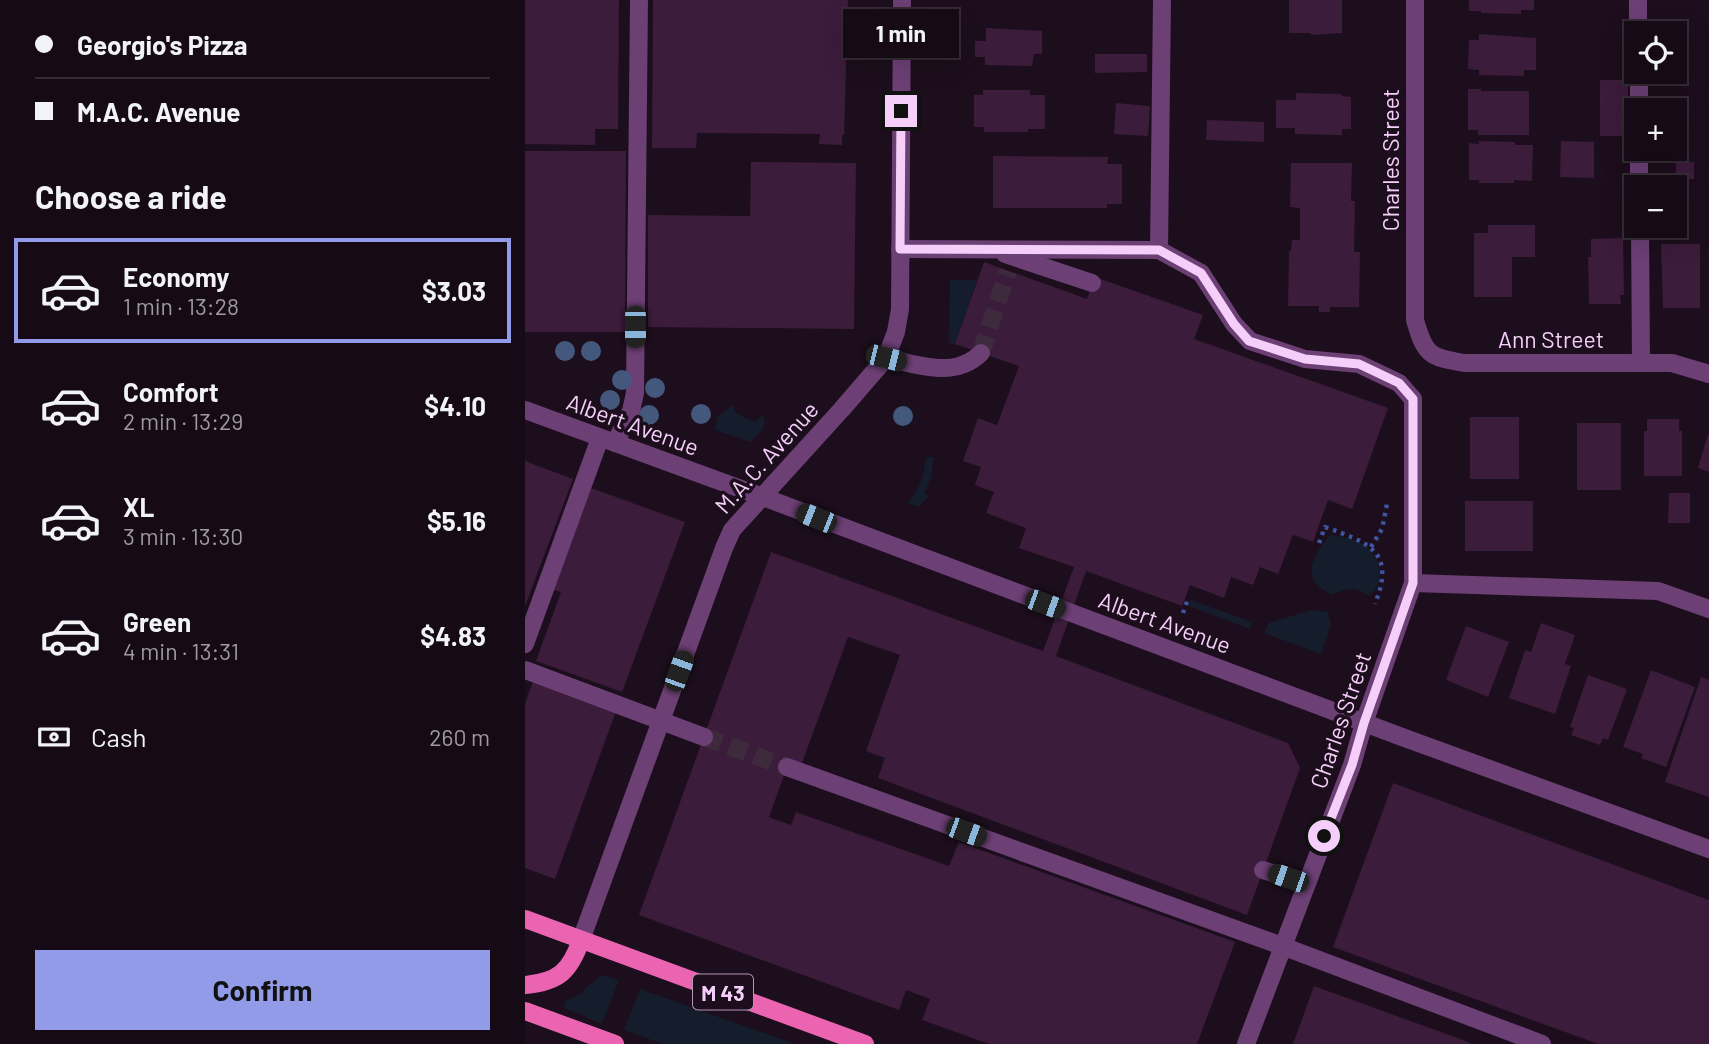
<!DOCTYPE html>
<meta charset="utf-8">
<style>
:root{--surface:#150a15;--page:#221822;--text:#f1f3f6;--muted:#9d9aa0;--line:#342b34;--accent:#919be8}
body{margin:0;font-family:Barlow,sans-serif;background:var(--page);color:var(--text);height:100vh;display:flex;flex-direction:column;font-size:26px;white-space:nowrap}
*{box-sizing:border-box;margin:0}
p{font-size:23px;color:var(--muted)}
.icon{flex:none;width:38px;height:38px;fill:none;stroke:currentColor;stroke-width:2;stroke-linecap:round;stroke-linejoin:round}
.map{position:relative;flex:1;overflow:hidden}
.panel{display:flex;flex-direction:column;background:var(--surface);width:525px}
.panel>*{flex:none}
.top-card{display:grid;align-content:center;height:154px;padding:0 35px;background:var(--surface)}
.controls{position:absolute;left:1099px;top:21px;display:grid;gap:14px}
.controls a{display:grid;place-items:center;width:63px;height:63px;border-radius:0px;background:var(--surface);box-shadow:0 7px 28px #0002,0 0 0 2px var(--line);font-size:35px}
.end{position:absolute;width:32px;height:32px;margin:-16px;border:9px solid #f5cff9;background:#111;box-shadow:0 0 0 4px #111}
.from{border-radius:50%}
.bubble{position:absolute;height:49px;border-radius:0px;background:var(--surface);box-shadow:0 7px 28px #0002,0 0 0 2px var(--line);font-size:23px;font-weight:700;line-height:49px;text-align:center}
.car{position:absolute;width:21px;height:42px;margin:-21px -10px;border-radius:9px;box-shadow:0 0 5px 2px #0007;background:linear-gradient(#222 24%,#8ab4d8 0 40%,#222 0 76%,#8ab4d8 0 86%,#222 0)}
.top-card b{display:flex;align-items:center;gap:24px;height:66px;font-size:26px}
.top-card b+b{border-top:2px solid var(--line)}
.top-card i{width:18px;height:18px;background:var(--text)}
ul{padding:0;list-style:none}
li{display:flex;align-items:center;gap:21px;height:105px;margin:0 14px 10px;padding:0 21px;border:4px solid transparent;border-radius:0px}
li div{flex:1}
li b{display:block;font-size:26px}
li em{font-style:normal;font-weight:700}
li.on{border-color:var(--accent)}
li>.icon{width:63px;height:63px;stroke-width:1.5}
h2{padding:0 35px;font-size:32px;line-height:84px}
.pay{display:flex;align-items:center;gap:18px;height:77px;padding:0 35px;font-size:26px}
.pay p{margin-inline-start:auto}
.button{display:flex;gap:14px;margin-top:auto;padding:14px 35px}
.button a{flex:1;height:80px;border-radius:0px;background:var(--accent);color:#111;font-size:28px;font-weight:700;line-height:80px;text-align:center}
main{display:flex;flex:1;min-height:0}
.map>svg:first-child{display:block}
.green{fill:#151c2c}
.building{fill:#3b1c3b}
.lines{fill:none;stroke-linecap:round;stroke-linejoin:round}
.minor-tunnel{stroke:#3d2b3d;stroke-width:18;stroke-dasharray:18 9;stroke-linecap:butt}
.path{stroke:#3c56a0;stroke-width:4.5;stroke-dasharray:3.5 5;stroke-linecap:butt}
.minor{stroke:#6c3f75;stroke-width:18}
.major{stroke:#eb64b2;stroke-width:18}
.tree{fill:#44587e}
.route{stroke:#f5cff9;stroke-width:9}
.labels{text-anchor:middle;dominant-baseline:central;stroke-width:7;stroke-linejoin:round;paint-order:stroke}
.shield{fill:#1c0e1c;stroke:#b495b7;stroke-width:2}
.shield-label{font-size:21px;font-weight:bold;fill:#f5cff9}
.street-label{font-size:23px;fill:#f5cff9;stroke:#1c0e1c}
</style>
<main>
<section class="panel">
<div class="top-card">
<b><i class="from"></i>Georgio's Pizza</b>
<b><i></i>M.A.C. Avenue</b>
</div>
<h2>Choose a ride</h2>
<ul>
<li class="on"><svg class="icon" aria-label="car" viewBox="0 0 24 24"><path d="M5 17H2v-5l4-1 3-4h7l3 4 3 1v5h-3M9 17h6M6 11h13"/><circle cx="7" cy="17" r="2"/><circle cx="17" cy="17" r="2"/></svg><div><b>Economy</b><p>1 min · 13:28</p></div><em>$3.03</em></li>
<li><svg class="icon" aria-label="car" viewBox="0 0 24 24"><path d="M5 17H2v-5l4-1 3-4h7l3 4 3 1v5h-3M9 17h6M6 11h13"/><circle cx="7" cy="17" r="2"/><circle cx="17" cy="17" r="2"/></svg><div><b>Comfort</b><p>2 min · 13:29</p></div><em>$4.10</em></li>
<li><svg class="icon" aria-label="car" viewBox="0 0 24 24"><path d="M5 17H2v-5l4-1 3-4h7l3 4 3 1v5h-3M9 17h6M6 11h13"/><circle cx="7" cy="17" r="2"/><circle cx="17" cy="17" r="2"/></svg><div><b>XL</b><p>3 min · 13:30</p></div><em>$5.16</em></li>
<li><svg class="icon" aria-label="car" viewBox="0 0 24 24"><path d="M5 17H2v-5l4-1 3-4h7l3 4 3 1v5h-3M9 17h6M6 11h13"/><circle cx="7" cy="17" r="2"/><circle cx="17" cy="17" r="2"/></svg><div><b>Green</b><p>4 min · 13:31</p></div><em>$4.83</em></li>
</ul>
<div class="pay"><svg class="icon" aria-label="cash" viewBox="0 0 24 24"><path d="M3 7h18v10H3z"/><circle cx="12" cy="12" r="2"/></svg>Cash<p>260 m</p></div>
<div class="button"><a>Confirm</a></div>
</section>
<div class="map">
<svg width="1184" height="1044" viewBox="0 0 1184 1044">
<rect width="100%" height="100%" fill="#1c0e1c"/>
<!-- green -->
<g class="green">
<path d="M425,280H452L430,344H424Z"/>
<path d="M208,405L212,414L230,422L237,415L240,419L239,428L226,442L190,430L193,416Z"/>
<path d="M401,457H409L406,478L399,493L404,496L394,507L382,503C395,489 399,476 401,457Z"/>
<path d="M805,535C815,535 834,541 842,547C857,559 860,585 844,596C831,587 822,587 808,595C774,580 786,558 805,535Z"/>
<path d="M666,600L727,622L725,629L664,606Z"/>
<path d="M786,610L803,612L806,624L796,654L739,633L744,623Z"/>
<path d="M76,975L94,980L77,1024L39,1008L40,1001L53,995Z"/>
<path d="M115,989L270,1044H138L99,1030Z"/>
</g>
<!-- building -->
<g class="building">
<path d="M0,0H94L93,129H70V145L0,144Z"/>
<path d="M128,0H323L319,135H317V145L294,144L295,134L172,133L171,148H127Z"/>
<path d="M764,0H817V33L786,35V33H764Z"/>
<path d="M944,0H1009V10H996V14L956,13V11H944Z"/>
<path d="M461,28L517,31V54H509L507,66L460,65V57H450V41H461Z"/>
<path d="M954,34L1011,38V70H999V76L954,75V70L943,69L944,40H954Z"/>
<path d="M570,54H622V72L570,73Z"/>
<rect x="1075" y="80" width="28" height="56"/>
<path d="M943,89H956V91H1004V135H953V130H943Z"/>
<path d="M458,90H505V95H520V129H503V132H459V127H449V95H458Z"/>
<path d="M771,93L816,94L817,96L826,97V129H817V135L770,134V128H751V100H771Z"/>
<path d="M591,103L625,106L623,136L589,134Z"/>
<path d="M682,120L739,122V142L681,140Z"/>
<path d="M954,141L990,142V145H1008L1007,181L989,180V183H954V180H944V143L954,144Z"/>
<path d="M1036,141L1069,142V178L1035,177Z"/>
<path d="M0,151H101L100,332H0Z"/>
<path d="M468,156L583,157L582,164H597V204H582V208H468Z"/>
<path d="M226,162L331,163L329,329L123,327V215L225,216Z"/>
<rect x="1151" y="162" width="18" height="17"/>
<path d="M766,163H827L826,201H830L829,252H835L834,307H805V312H794V306H763L764,251H766L767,240H775V208L765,207Z"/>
<path d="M963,225H1010V257H987V297H949V233H963Z"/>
<path d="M1098,238L1099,295H1095L1096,304H1064L1063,257H1066V239Z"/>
<path d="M1136,244H1175V308H1138Z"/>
<path d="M459,262L562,299L570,277L678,315L669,339L863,408L827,509L803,500L788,542L768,535L753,574L735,567L728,585L706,577L699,598L665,585L657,606L561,571L531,656L763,743L775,768L722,915L353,778L360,758L341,751L375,655L323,637L277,763L265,759L244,817L266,825L271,812L424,866L434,842L710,942L672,1044H464L397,1020L405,999L381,990L374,1010L114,915L246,552L518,651L549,567L494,548L501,528L461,513L469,492L450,485L456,467L438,461L453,418L472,425L494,366L430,344Z"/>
<rect x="945" y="417" width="49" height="62"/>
<path d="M1122,419H1154V431H1157V476H1119V431H1122Z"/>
<rect x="1052" y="423" width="44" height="67"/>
<path d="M1183,434H1184V472L1173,468Z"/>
<path d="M0,461L48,479L0,606Z"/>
<path d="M66,488L160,522L97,692L11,661L36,592L29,590Z"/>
<path d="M1144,493H1165V523H1143Z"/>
<rect x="940" y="501" width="68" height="50"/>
<path d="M1016,623L1050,635L1040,664L1046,666L1030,714L984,698L1000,650L1006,652Z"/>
<path d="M941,626L984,642L963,697L921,680Z"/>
<path d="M1126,670L1170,687L1141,767L1116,758L1118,754L1098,747Z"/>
<path d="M1063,675L1102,689L1083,740L1078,738L1075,745L1046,735L1049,728L1045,727Z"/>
<path d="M1176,677L1184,680V797L1140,782Z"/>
<path d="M8,681L91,711L30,879L0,868V704Z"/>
<path d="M868,783L1184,900V1044H1073L808,947Z"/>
<path d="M789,986L938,1040L947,1044H768Z"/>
</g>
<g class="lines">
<!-- minor-tunnel -->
<g class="minor-tunnel">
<path d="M456,353L483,271"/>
<path d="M179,737L262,767"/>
</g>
<!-- path -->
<g class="path">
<path d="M794,543L800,527C844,543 871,551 850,604"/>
<path d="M846,547L857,529L862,504"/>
<path d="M658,613L663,599"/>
</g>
<!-- minor -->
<g class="minor">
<path d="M890,0V320C900,355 904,357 939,363H1147L1184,374"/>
<path d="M1113,0V33"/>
<path d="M1114,72V110"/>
<path d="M1114,149V187"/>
<path d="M1115,226L1116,363"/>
<path d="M375,249L634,250L676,273L709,324L725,341L780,359L834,364L874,383L888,399V583L839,723L827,765L721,1044"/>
<path d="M634,250L637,0"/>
<path d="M480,254L567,283"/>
<path d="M361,358C393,365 430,379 456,353"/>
<path d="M0,410L238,497L877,737L1184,849"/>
<path d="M90,443L106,411L110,393L114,0"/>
<path d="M888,583L1133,591L1184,609"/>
<path d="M0,644L75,438"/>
<path d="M0,670L179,737"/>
<path d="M262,767L757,946L1017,1044"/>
<path d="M738,870L781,884"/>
<path d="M56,940L199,548L207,530L317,409L361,358L371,332L375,309L377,0"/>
</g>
<!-- major -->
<g class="major">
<path d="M0,919L340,1044"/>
<path d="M0,985C34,982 45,971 56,940"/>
<path d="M0,1011L90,1044"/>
</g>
</g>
<!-- trees -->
<g class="tree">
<circle cx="40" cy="351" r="10"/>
<circle cx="66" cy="351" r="10"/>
<circle cx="97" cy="380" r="10"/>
<circle cx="130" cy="388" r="10"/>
<circle cx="85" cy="400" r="10"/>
<circle cx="176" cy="414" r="10"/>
<circle cx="124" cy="415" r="10"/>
<circle cx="378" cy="416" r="10"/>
</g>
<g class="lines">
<!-- route -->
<path class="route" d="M376,111L375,249L634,250L676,273L709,324L724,341L780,359L834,364L874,383L888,399V583L839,723L827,765L799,836"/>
</g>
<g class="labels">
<!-- shield labels -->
<rect class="shield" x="168" y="974.5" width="60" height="35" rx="5"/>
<g class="shield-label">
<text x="198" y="992">M 43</text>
</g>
<!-- street labels -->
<g class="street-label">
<text transform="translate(865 160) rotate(-90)">Charles Street</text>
<text x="1026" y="339">Ann Street</text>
<text transform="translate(108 424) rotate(20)">Albert Avenue</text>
<text transform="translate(241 457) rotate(-48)">M.A.C. Avenue</text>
<text transform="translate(640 622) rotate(20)">Albert Avenue</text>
<text transform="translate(815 720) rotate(-71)">Charles Street</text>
</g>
</g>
</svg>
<div class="controls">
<a><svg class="icon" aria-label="locate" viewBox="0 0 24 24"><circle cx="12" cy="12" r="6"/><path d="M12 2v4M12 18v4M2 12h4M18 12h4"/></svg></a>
<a>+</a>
<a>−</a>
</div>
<i class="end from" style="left:799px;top:836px"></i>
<i class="end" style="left:376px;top:111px"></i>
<div class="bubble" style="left:318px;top:9px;width:116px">1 min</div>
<i class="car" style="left:110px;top:327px;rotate:180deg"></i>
<i class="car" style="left:361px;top:358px;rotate:104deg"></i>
<i class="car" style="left:291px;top:518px;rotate:292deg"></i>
<i class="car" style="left:520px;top:604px;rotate:110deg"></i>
<i class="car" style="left:154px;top:671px;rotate:20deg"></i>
<i class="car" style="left:441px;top:832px;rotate:110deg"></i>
<i class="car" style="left:763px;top:878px;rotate:289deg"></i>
</div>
</main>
